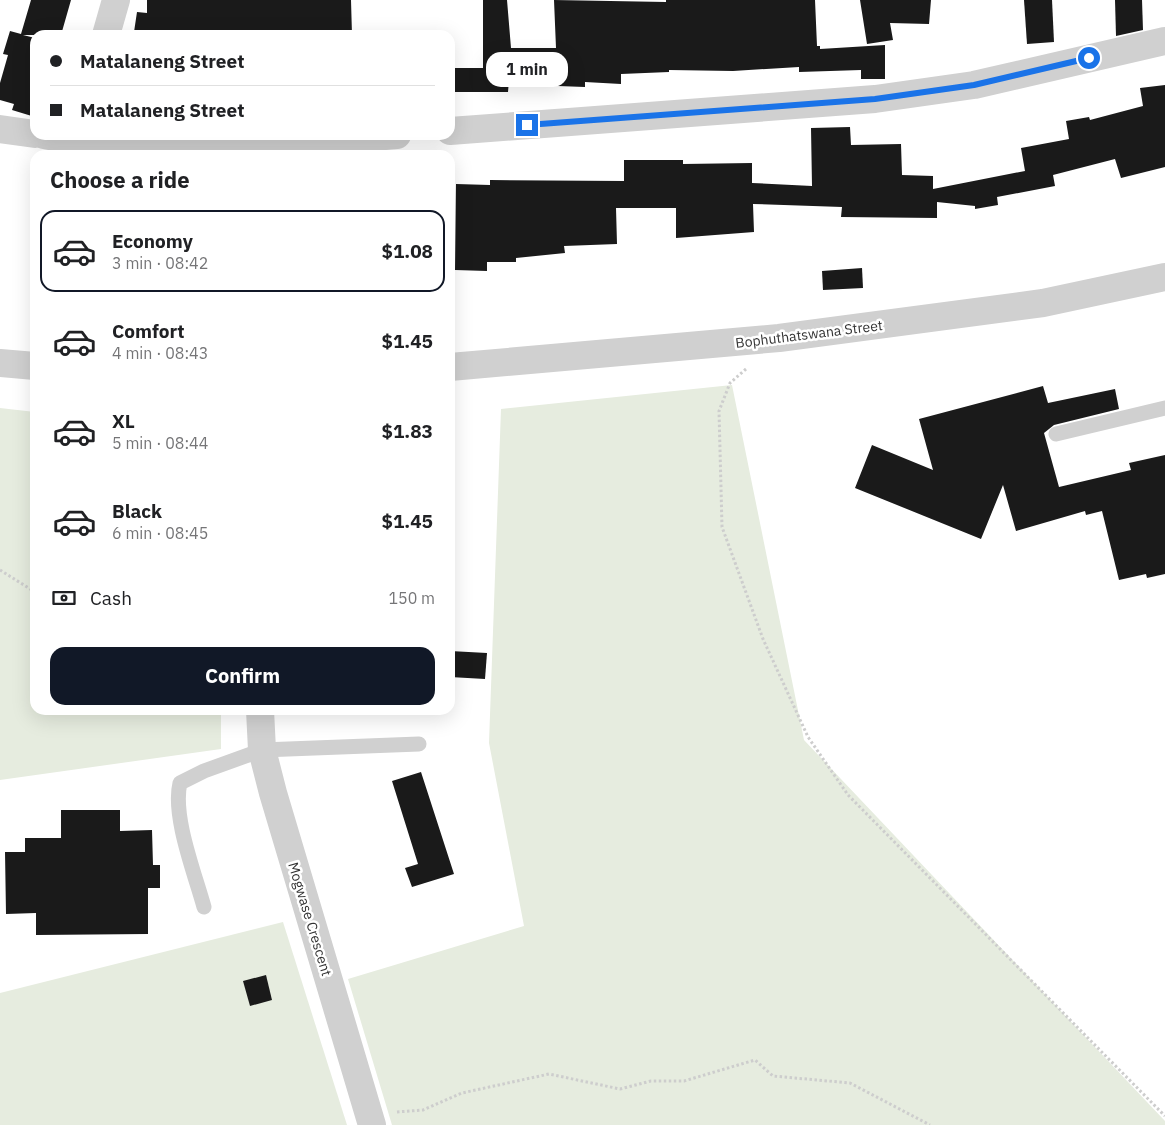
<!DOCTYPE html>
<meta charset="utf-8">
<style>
:root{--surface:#fff;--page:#f6f6f6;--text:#202124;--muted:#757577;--line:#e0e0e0;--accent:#111827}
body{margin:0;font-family:"IBM Plex Sans",sans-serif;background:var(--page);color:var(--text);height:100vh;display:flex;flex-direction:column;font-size:19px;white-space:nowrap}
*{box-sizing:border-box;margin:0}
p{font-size:16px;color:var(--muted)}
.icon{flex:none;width:28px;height:28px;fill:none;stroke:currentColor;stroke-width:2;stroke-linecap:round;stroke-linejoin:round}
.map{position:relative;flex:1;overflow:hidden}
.drawer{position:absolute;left:30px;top:150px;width:425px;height:565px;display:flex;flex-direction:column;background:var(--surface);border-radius:15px;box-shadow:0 5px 20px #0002}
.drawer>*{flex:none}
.banner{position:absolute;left:30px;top:30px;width:425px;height:110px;border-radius:15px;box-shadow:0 5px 20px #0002;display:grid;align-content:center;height:110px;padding:0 20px;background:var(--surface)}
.end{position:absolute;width:22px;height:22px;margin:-11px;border:6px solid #1a73e8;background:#fff;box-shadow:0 0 0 2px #fff}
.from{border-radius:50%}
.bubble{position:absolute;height:35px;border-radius:15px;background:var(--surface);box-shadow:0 5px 20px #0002;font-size:16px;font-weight:700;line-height:35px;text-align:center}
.banner b{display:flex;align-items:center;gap:18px;height:48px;font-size:19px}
.banner b+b{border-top:1px solid var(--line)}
.banner i{width:12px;height:12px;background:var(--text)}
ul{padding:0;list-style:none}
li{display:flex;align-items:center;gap:15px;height:82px;margin:0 10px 8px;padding:0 10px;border:2px solid transparent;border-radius:15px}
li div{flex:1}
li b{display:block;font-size:19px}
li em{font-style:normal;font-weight:700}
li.active{border-color:var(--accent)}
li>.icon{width:45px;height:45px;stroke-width:1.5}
h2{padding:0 20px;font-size:22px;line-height:60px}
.pay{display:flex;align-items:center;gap:12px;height:55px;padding:0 20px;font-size:19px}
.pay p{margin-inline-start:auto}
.primary-button{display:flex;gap:10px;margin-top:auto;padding:10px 20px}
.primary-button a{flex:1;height:58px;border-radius:15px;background:var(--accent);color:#fff;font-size:20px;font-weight:700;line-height:58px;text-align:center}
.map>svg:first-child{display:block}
.green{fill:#e6ecdf}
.building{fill:#1a1a1a}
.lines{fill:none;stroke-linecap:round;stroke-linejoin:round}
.path{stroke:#cdcdcd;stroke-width:3;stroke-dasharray:2.5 2.5;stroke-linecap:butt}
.lane{stroke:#d0d0d0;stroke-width:15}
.street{stroke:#d0d0d0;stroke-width:28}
.route{stroke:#1a73e8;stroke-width:6}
.labels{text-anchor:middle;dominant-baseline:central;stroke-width:5;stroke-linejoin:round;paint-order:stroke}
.street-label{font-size:14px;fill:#333;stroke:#fff}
</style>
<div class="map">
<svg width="1165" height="1125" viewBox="0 0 1165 1125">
<rect width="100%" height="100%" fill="#fff"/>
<!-- green -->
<g class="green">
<path d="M732,385L804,740L1165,1121V1125H392L348,979L524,926L489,743L501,409Z"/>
<path d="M0,408L35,412V710H221V749L0,780Z"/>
<path d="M283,922L347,1125H0V993Z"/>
</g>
<!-- building -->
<g class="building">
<path d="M31,0H71L61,35H23L35,38V117L12,110L14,104L0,100V83L8,55L3,54L10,31L21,34Z"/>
<path d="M147,0H351L352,35H280V31L195,32L194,35L134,32L137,12L147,13Z"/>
<path d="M483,0H507L511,48H556L554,0L666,2V0H815L817,46H820V49L885,45V79H861V70L799,72V67L733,71L669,70V72L621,74V84L585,82V87L558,86L559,81L509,80L508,92H450V68H483Z"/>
<path d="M860,0H931L929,24L890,23L893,40L867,44Z"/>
<path d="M1024,0H1052L1054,42L1027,44Z"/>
<path d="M1115,0H1142L1143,30L1116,36Z"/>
<path d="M1165,85V167L1121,178L1115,159L1053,175L1055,186L997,197L998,205L975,209V206L937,202V218L841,217L842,207L753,204L754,232L676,238V208H616L617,244L564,246L565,253L516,258V262H487V271L455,270L456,184L490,185V180L624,181V160H683V164L752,163V183L812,186L811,128L850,127L851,145L901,144L902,175L933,176V189L1025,171L1021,148L1069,139L1066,121L1089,117L1090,120L1143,106L1140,88Z"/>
<path d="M862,268L863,288L823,290L822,271Z"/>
<path d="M1043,386L1048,403L1115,389L1119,409L1054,425L1044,433L1059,487L1131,470L1129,463L1165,455V574L1147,578L1146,574L1119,580L1102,511L1086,515L1085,511L1016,531L1003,485L981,539L855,488L872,445L933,470L919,419Z"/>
<path d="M450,651L487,653L485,679L450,677Z"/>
<path d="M421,772L454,874L412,887L405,868L418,864L392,781Z"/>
<path d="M61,810H120V831L152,830L153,865H160V888H148V934L36,935V913L6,914L5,852H25V838H61Z"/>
<path d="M266,975L272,1000L250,1006L243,981Z"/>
</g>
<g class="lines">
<!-- path -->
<g class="path">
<path d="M746,369L730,383L719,411L722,527L763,639L808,737L848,795L1165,1116"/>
<path d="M0,570L35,592"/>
<path d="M397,1112L423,1110L462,1093L549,1074L620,1089L651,1081H684L755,1060L773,1076L850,1083L930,1125"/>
</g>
<!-- lane -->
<g class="lane">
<path d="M1056,434L1165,408"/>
<path d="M204,907C195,874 172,816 180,783L204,771L262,750L419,744"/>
</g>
<!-- street -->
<g class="street">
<path d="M106,35L116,0"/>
<path d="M0,129L35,134"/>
<path d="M450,131L875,99L974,85L1165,41"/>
<path d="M44,135L123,150L285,144L397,135"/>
<path d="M0,363L35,366"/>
<path d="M450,367L779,338L1043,303L1165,277"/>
<path d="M260,710L262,750L273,793L372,1125"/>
</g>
</g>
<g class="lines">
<!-- route -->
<path class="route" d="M527,125L875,99L974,85L1089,58"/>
</g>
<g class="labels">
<!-- street labels -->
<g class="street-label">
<text transform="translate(809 334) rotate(-7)">Bophuthatswana Street</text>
<text transform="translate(310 919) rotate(73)">Mogwase Crescent</text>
</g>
</g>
</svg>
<i class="end from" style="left:1089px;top:58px"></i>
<i class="end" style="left:527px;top:125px"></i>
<div class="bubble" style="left:486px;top:52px;width:82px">1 min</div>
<div class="banner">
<b><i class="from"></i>Matalaneng Street</b>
<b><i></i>Matalaneng Street</b>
</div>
<section class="drawer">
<h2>Choose a ride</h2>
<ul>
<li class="active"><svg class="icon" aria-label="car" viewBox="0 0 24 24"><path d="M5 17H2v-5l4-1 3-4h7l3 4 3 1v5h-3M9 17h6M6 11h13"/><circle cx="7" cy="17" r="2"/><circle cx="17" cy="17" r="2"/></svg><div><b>Economy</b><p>3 min · 08:42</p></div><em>$1.08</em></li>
<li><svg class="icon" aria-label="car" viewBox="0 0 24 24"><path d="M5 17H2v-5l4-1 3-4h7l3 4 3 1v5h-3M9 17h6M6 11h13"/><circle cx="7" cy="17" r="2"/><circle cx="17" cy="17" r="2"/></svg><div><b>Comfort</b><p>4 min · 08:43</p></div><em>$1.45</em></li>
<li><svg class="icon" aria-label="car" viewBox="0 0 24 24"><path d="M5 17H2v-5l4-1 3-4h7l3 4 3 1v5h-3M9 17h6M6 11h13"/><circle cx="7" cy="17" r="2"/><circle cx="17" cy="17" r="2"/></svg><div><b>XL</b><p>5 min · 08:44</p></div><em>$1.83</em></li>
<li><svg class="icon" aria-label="car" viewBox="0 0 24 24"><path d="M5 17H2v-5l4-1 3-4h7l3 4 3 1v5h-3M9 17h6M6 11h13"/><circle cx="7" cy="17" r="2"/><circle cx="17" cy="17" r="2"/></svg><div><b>Black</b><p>6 min · 08:45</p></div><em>$1.45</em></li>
</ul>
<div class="pay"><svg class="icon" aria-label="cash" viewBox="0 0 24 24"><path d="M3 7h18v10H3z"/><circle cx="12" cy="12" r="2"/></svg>Cash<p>150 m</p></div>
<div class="primary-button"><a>Confirm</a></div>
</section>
</div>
